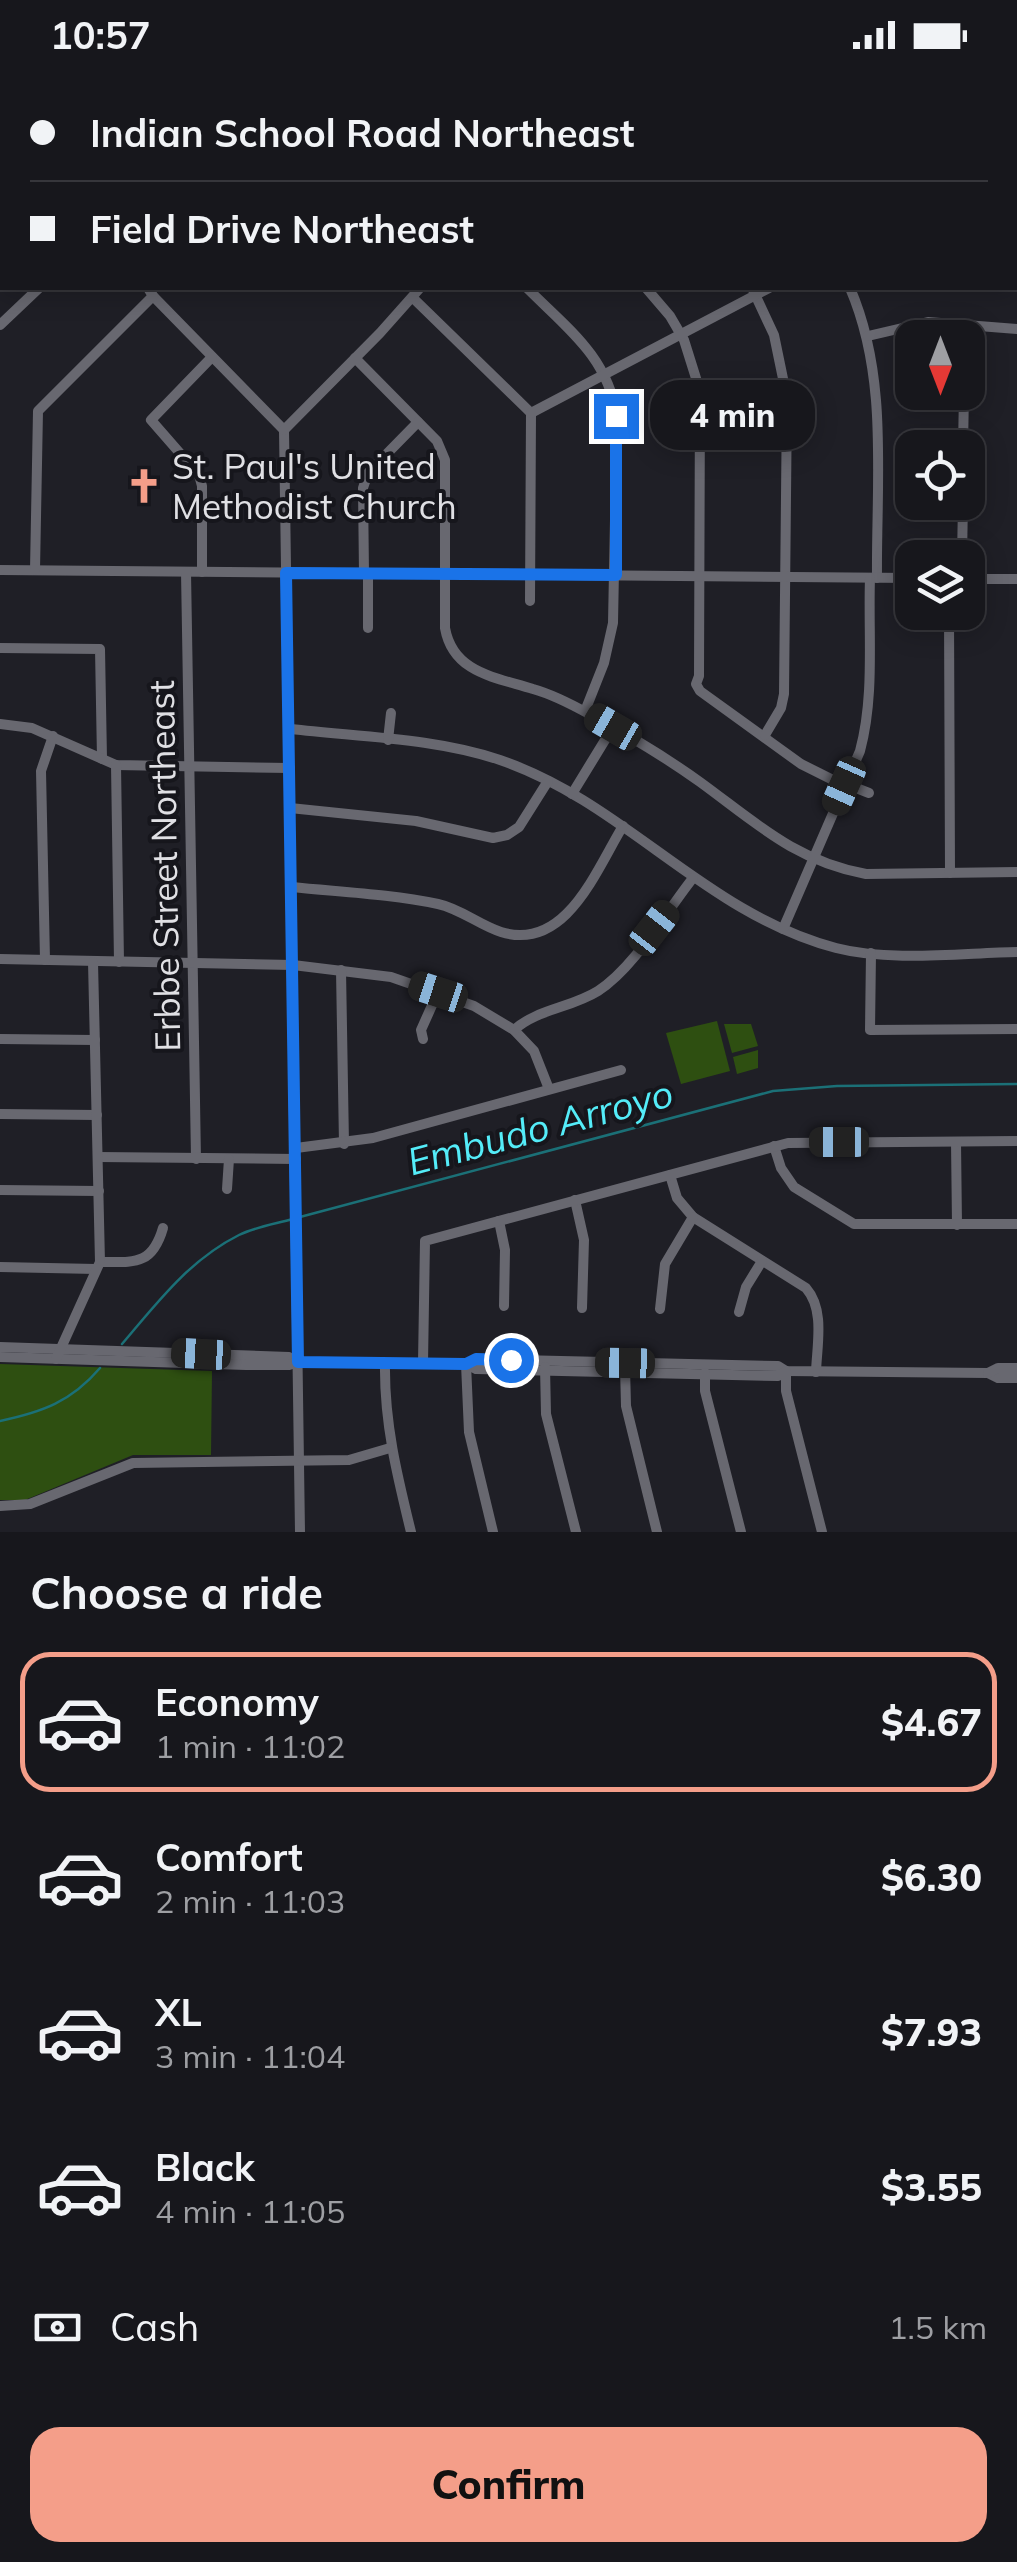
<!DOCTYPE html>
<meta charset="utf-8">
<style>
:root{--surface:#17171c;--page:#202025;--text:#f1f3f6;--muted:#9e9fa3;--line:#36363b;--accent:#f49e89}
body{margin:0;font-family:Mulish,sans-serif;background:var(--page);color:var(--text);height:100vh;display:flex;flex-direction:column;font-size:38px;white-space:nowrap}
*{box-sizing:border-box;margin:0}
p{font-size:32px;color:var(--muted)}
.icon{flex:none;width:55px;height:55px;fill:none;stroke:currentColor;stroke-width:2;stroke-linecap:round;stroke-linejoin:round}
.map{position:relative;height:1462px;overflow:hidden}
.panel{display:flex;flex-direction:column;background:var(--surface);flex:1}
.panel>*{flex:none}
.banner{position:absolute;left:0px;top:0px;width:1018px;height:220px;box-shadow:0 5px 25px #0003,0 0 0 2px var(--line);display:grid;align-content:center;height:220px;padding:0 30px;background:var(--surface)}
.needle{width:65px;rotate:180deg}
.controls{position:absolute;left:895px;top:250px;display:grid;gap:20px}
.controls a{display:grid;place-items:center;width:90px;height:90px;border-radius:20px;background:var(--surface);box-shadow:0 5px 25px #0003,0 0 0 2px var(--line);font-size:50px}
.end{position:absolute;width:45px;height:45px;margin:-22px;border:12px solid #1a73e8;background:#fff;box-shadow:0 0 0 5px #fff}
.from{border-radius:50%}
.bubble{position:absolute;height:70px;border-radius:30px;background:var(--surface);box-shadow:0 5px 25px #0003,0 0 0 2px var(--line);font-size:32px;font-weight:800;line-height:70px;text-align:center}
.car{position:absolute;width:30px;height:60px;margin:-30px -15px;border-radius:12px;box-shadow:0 0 8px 2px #0007;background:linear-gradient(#222 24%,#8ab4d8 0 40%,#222 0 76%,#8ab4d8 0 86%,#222 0)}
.banner b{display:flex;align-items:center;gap:35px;height:95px;font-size:38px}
.banner b+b{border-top:2px solid var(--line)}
.banner i{width:25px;height:25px;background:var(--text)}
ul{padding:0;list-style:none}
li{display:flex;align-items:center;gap:30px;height:140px;margin:0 20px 15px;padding:0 10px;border:5px solid transparent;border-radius:30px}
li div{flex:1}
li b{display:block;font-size:38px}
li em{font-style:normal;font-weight:800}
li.current{border-color:var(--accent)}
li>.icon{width:90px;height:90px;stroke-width:1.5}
h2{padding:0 30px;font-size:45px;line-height:120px}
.pay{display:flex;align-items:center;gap:25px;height:110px;padding:0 30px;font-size:38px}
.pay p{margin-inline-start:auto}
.cta{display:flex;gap:20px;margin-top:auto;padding:20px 30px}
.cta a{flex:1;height:115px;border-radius:30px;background:var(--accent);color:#111;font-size:40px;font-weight:800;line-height:115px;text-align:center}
.status{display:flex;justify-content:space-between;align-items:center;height:70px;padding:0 50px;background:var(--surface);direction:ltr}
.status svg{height:28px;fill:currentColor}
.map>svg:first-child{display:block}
.green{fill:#2e4f11}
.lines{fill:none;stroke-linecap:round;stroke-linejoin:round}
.stream{stroke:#1b7077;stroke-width:2.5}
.minor{stroke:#686870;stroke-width:10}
.highway{stroke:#f2a3a8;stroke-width:14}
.route{stroke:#1a73e8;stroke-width:12}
.labels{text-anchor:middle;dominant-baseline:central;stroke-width:8;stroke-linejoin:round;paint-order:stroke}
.poi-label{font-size:35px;fill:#e0e0e4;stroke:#16161c;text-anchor:start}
.street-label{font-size:35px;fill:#e0e0e4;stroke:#16161c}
.water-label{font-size:38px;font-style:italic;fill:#54ecf8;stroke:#16161c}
</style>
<div class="status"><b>10:57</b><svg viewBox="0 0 49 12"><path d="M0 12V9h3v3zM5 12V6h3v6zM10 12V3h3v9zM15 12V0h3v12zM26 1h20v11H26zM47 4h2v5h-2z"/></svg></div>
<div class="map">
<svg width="1017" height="1462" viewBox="0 0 1017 1462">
<rect width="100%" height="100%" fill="#1f1f26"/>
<!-- green -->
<g class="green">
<path d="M136,0H301L305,2H136Z"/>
<path d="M717,951L730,1001L681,1014L666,963Z"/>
<path d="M724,954H751L758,976L732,983Z"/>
<path d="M758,980V998L737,1004L733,987Z"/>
<path d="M0,1294L212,1301L211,1385H133L25,1430H0Z"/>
</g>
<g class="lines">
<!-- stream -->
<g class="stream">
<path d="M300,1147L773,1021L837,1016L1017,1014"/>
<path d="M122,1274C157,1233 189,1190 239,1165C255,1157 275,1154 293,1149"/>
<path d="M0,1351C42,1342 71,1332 100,1298"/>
</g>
<!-- minor -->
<g class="minor">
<path d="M125,0V2"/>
<path d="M553,0L555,2"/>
<path d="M801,0L804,2"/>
<path d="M13,2L15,0"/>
<path d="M445,2V0"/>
<path d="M682,2L687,0"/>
<path d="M0,15L2,13"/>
<path d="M0,136L2,134"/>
<path d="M1015,172L1017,173"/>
<path d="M148,218L153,226L284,360"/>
<path d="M527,218C568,259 607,286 617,346L613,553L604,593L585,641"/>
<path d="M646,218L670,246L684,270L700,321L699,606L696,614L700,621L801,694L845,716"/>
<path d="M752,218L774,265L787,328L784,624L781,638L765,665"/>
<path d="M850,218C889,308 876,411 877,508"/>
<path d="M413,228L531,343L530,531"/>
<path d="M0,255L39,218"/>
<path d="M868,266L928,252L1017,259"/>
<path d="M355,288L437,371L445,390V558C453,603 495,607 533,619C551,624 571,634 589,644C627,664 665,687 700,712C755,752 795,791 866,804L1017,802"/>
<path d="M531,343L769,218"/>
<path d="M284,360L300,1462"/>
<path d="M284,360L380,263L420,218"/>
<path d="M963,378L964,322"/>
<path d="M962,488L963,432"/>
<path d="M0,500L912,508"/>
<path d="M35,500L38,341L153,226"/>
<path d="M186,502L196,1089"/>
<path d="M202,502V416L199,405L151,350L212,287"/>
<path d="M364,504L363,418L368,403L418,352"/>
<path d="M968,509H1017"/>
<path d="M949,542L950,803"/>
<path d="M368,558V504"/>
<path d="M0,578L100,579L102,689"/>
<path d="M0,654L32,658L116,695L290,698"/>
<path d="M291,659C359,667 435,668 500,690C626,733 704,843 836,878C890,892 961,883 1017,882"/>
<path d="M388,670L391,643"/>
<path d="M116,695L119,892"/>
<path d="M846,714L869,723"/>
<path d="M572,724L613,657"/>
<path d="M290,738L416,751L493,768L507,765L519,757L548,711"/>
<path d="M292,817C340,822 390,824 438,834C461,839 479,855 501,862C566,882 596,800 623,756"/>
<path d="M783,859L860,681C875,625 868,565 870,508"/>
<path d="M871,883L870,960L1017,959"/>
<path d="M0,889L293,895L391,907L474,936L514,960L534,981L549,1019"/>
<path d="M45,890L41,701L53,666"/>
<path d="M341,900L344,1074"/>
<path d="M514,960C537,939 571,938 598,921C634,898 666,842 693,808"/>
<path d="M0,969L95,970"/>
<path d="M423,969L421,960L438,922"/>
<path d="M0,1044L97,1045"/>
<path d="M956,1072L957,1155"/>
<path d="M774,1076L781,1098L794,1117L854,1154H1017"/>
<path d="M296,1078L373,1068L621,1000"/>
<path d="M98,1087L296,1089"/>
<path d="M670,1105L677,1128L693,1147L806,1218C825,1240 817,1274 816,1302"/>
<path d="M227,1119L229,1089"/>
<path d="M0,1120L99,1121"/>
<path d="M575,1130L584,1170L582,1238"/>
<path d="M499,1151L505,1180L504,1236"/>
<path d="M100,1192C134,1192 152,1196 163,1158"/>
<path d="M0,1197L96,1199"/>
<path d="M660,1239L665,1194L693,1147"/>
<path d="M739,1242L746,1217L762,1191"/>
<path d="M0,1277L289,1287L298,1292"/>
<path d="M0,1287L246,1295H289L298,1292L466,1294L476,1289L778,1296L786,1301L988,1303L998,1308H1017"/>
<path d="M56,1289L100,1192L93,892"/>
<path d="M385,1293C384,1352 397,1405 411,1462"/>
<path d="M423,1293L425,1171L788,1073L1017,1071"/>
<path d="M466,1294L476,1299L778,1306L786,1301"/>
<path d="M466,1294L469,1362L493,1462"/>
<path d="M545,1297L546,1344L576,1462"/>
<path d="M625,1297L626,1336L657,1462"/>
<path d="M786,1301V1321L822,1462"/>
<path d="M705,1303V1321L741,1462"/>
<path d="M988,1303L998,1298H1017"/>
<path d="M0,1436L30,1434L133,1393L349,1390L390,1378"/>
</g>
<!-- highway -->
<g class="highway">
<path d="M917,0L919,2"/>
<path d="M981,0L986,2"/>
<path d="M1015,16L1017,17"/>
<path d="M1015,106L1017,107"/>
</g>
</g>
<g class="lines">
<!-- route -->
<path class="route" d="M511,1290L476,1289L466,1294L298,1292L286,503L616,505V346"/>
</g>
<!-- icons -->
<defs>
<symbol id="church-bare" viewBox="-9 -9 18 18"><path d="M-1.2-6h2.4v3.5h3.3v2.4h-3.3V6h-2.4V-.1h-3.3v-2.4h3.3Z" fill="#f49e89" stroke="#16161c" stroke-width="2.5" paint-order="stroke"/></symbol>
</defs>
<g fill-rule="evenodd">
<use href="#church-bare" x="119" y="391" width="50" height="50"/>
</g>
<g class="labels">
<!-- poi labels -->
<g class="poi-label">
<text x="172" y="396">St. Paul's United<tspan x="172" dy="40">Methodist Church</tspan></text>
</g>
<!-- street labels -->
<g class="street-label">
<text transform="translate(164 796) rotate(-91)">Erbbe Street Northeast</text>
</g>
<!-- water labels -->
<g class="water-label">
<text transform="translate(540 1057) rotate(-15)">Embudo Arroyo</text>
</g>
</g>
</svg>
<div class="controls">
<a><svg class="needle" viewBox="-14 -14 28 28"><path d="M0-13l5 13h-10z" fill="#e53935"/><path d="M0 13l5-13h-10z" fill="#9e9fa3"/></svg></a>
<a><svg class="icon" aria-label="locate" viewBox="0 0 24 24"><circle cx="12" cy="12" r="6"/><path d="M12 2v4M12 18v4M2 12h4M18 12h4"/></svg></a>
<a><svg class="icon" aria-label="layers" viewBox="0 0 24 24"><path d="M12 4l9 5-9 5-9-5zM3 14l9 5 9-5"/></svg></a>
</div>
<i class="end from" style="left:511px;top:1290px"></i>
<i class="end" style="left:616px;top:346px"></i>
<div class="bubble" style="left:650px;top:310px;width:165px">4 min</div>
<i class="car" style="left:613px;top:657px;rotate:300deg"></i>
<i class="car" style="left:844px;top:716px;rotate:204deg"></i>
<i class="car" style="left:654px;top:858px;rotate:38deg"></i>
<i class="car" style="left:438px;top:922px;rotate:288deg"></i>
<i class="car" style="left:839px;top:1072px;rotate:270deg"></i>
<i class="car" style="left:201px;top:1284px;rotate:273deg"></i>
<i class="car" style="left:625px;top:1293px;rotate:271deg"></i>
<div class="banner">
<b><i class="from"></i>Indian School Road Northeast</b>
<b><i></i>Field Drive Northeast</b>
</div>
</div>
<section class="panel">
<h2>Choose a ride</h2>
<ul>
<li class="current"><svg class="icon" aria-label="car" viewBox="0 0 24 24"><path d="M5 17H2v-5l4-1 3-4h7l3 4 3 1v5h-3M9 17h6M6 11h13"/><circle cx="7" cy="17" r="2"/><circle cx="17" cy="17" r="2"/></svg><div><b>Economy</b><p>1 min · 11:02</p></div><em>$4.67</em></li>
<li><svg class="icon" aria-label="car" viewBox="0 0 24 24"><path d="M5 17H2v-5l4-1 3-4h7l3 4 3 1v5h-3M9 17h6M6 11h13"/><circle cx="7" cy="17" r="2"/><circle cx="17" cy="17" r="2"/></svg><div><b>Comfort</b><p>2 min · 11:03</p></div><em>$6.30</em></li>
<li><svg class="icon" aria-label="car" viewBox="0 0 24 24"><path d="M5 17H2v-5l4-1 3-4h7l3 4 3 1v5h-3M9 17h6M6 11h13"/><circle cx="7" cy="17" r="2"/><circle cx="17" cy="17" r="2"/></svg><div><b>XL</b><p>3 min · 11:04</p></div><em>$7.93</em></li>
<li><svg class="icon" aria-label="car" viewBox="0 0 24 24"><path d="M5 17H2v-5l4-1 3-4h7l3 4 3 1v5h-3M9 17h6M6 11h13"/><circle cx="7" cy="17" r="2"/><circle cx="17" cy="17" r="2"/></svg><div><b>Black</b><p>4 min · 11:05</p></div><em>$3.55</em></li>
</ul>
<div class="pay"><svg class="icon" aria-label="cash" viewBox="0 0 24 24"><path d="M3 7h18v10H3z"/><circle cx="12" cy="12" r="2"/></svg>Cash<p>1.5 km</p></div>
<div class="cta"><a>Confirm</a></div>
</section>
